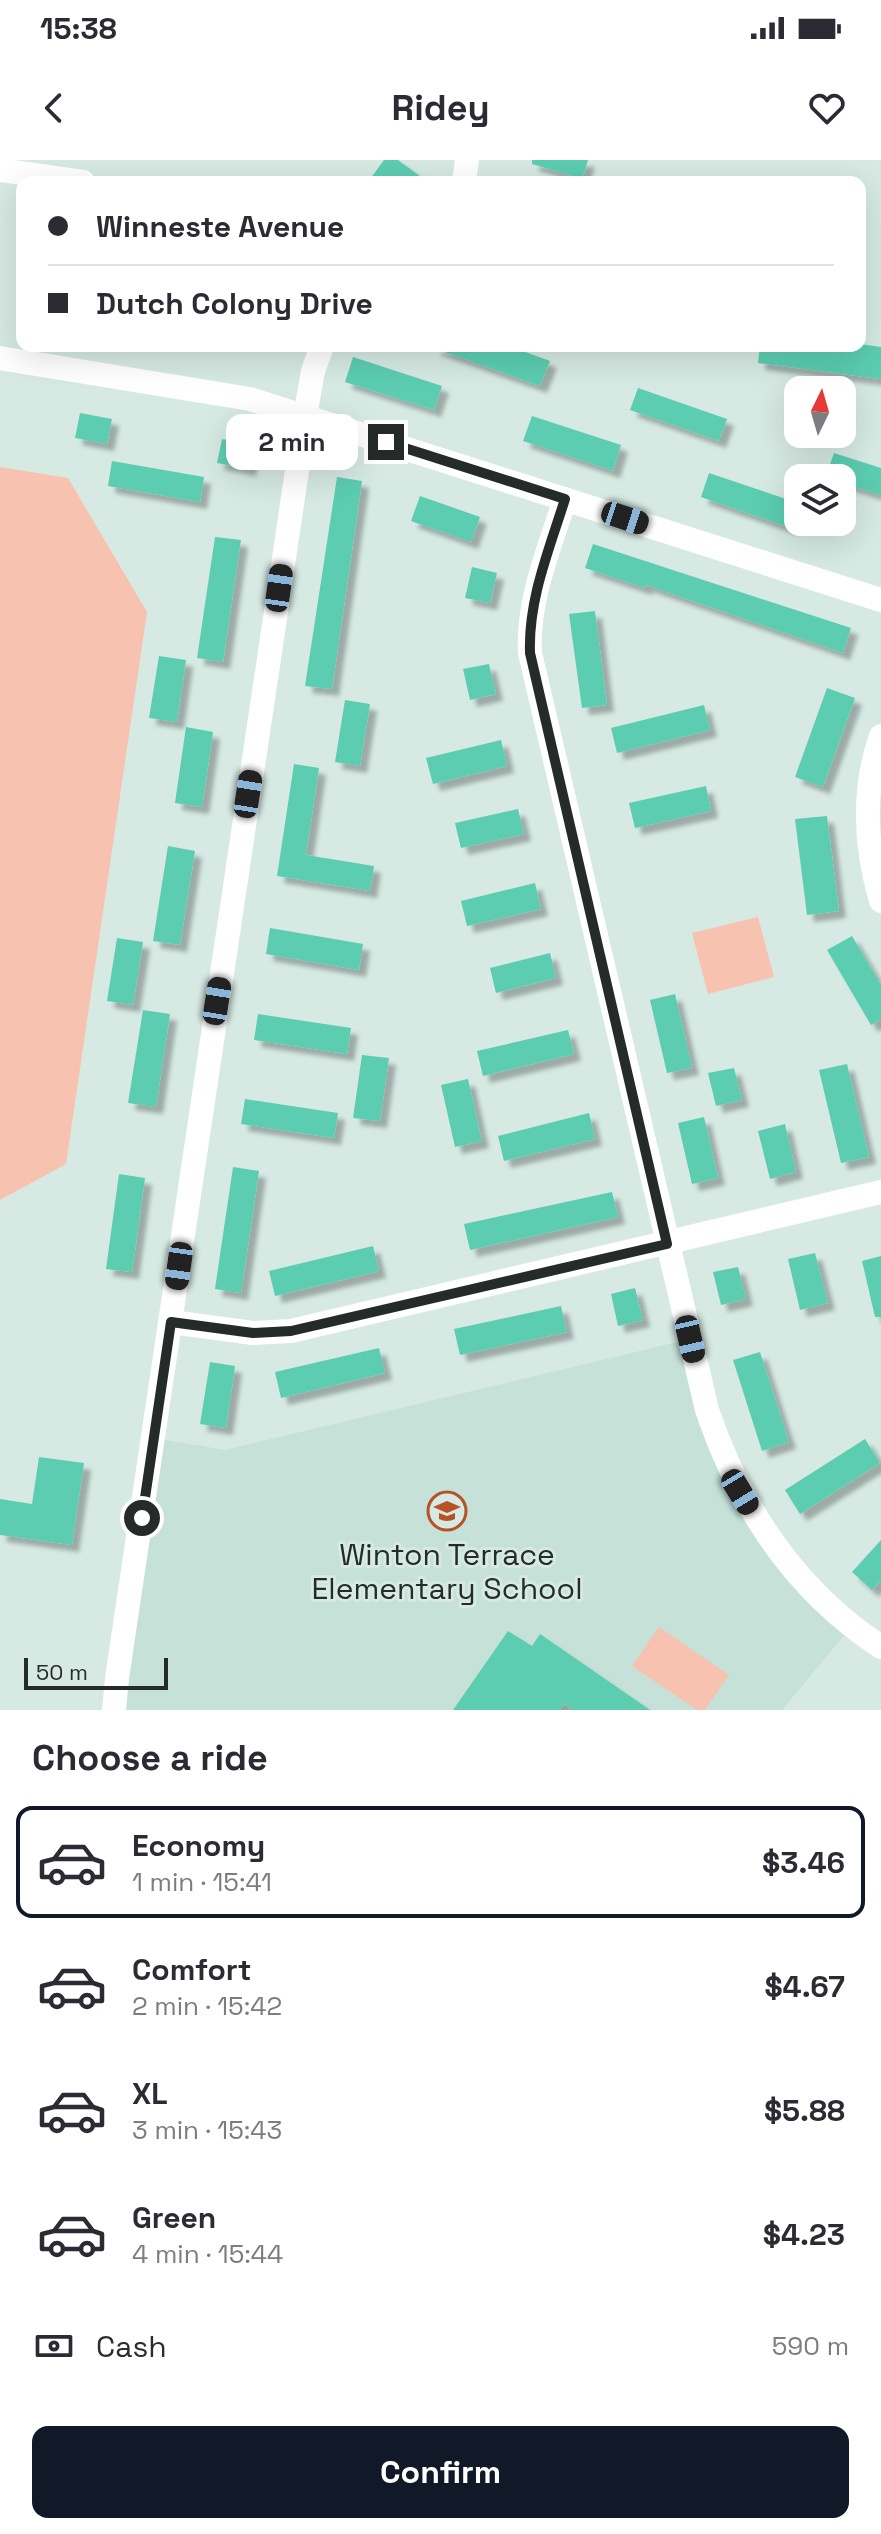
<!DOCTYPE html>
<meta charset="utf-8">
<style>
:root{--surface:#fff;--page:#f2f2f3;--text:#2b2b33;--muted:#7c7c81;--line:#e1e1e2;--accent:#111827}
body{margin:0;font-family:"Space Grotesk",sans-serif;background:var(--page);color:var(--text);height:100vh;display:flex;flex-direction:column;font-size:30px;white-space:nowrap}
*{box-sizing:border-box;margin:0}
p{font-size:26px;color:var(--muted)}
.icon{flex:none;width:44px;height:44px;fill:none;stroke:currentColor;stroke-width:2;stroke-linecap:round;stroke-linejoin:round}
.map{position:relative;height:1550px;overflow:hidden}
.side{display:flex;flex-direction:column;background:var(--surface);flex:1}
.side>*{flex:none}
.banner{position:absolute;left:16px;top:16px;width:850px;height:176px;border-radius:16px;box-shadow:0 8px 32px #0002;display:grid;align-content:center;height:176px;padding:0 32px;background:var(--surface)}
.needle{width:52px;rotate:5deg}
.buttons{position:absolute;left:784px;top:216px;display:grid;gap:16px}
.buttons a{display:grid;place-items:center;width:72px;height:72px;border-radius:16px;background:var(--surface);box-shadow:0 8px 32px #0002;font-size:40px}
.scale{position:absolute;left:24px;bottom:20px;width:144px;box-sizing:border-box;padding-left:8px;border:4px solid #242b29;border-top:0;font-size:22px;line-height:28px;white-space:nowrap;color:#242b29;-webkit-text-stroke:6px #d6e9e3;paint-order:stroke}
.end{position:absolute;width:36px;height:36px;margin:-18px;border:10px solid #242b29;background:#fff;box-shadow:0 0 0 4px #fff}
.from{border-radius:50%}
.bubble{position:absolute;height:56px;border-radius:16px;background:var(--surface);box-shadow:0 8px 32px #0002;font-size:26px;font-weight:800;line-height:56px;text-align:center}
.car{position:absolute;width:24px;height:48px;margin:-24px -12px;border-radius:10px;box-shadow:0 0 6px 2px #0007;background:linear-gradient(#222 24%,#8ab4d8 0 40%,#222 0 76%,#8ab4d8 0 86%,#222 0)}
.banner b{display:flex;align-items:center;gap:28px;height:76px;font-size:30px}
.banner b+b{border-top:2px solid var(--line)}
.banner i{width:20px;height:20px;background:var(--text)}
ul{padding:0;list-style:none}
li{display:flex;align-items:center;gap:24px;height:112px;margin:0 16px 12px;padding:0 16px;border:4px solid transparent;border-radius:16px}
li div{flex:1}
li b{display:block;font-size:30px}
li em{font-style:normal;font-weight:800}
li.on{border-color:var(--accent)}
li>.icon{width:72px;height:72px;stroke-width:1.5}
h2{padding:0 32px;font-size:36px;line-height:96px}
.pay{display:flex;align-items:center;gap:20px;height:88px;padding:0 32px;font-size:30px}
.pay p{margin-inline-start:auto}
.primary-button{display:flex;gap:16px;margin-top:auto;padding:16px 32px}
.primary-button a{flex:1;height:92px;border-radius:16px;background:var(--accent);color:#fff;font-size:32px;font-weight:800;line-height:92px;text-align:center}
.status{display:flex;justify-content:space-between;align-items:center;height:56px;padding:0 40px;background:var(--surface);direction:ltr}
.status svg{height:22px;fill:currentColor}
header{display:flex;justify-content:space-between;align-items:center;height:104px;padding:0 32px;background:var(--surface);font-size:36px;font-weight:800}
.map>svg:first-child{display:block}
.built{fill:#c5e1d8}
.green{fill:#f7c3b0}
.building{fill:#5ccdb1;filter:url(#shadow)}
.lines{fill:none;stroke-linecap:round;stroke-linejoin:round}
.street{stroke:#fff;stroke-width:24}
.route{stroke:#242b29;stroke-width:10}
.labels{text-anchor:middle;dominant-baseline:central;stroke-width:6;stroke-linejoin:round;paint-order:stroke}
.poi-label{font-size:30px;fill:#242b29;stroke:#d6e9e3}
</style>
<div class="status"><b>15:38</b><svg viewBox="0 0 49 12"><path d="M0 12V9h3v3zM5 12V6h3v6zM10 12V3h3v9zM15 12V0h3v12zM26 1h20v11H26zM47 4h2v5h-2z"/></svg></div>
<header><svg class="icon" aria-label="back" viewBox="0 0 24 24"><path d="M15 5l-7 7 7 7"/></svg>Ridey<svg class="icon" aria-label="heart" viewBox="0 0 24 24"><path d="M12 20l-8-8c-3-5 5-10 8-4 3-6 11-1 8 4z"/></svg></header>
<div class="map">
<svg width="881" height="1550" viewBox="0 0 881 1550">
<defs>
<filter id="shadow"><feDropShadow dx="7" dy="7" stdDeviation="2" flood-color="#0004"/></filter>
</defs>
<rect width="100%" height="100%" fill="#d6e9e3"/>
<!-- built -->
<path class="built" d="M690,1179L740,1332L851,1467L782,1550H114L154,1278L225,1290Z"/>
<!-- green -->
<g class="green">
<path d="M0,307L68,318L147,452L66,1004L0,1040Z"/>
<path d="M758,757L774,817L708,834L692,773Z"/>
<path d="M659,1467L729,1515L705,1550H697L632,1506Z"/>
</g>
<!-- building -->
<g class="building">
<path d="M384,0H398L428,22H368Z"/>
<path d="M532,0H588L582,19L532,4Z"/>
<path d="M860,184L881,187V219L758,203L760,186H860Z"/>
<path d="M434,186H509L550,201L540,226L433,188Z"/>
<path d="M353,197L442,226L434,250L345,222Z"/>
<path d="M638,228L727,259L719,281L630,250Z"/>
<path d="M80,253L112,259L107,284L75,278Z"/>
<path d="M532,256L621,285L613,311L523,281Z"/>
<path d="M222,279L254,284L249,309L217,303Z"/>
<path d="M834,293L881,308V335L842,323V318H825Z"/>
<path d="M112,301L204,317L200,342L108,326Z"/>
<path d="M709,313L798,343L790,368L701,337Z"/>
<path d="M337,317L362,321L332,529L305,526Z"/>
<path d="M420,336L480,357L471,382L411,361Z"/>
<path d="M215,377L241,380L223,502L197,498Z"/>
<path d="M593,384L851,468L843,493L646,425L645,428L585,408Z"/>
<path d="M472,407L497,413L490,443L465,438Z"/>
<path d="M595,451L607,545L582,548L569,454Z"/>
<path d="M159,496L186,500L177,562L149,558Z"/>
<path d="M489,504L496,534L470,540L463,509Z"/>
<path d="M827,528L855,538L823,627L795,617Z"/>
<path d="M345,540L370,544L360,606L335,602Z"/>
<path d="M704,545L710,570L617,593L611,568Z"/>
<path d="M186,567L213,572L202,647L175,643Z"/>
<path d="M501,580L507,606L433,624L426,598Z"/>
<path d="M294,604L319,608L306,695L374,706L370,731L277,716Z"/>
<path d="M706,626L711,651L635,668L629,643Z"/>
<path d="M518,649L524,674L461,688L455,663Z"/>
<path d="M827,656L839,751L807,755L795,659Z"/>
<path d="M168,686L195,691L180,785L153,781Z"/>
<path d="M535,723L541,749L467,766L461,741Z"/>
<path d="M270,768L363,784L359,810L266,794Z"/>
<path d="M852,776L881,825V859L871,865L827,790Z"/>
<path d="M117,778L143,782L133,845L107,841Z"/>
<path d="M550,793L556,818L496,833L490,808Z"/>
<path d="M675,834L692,908L667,913L650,840Z"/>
<path d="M143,850L170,854L156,947L128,943Z"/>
<path d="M258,854L351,868L347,894L254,880Z"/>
<path d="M568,870L574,894L483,916L477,891Z"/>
<path d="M362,895L389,898L380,961L353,958Z"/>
<path d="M847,904L869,997L841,1003L819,910Z"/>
<path d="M734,908L742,940L716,946L708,913Z"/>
<path d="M468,919L482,981L455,987L441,925Z"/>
<path d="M245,939L338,953L334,978L241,964Z"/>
<path d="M589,953L595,979L504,1001L498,976Z"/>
<path d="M704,957L718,1018L692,1024L678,963Z"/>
<path d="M785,964L796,1012L770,1019L758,971Z"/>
<path d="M233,1007L259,1011L241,1133L215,1129Z"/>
<path d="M119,1014L145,1018L132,1112L106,1109Z"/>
<path d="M612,1032L618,1057L470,1090L464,1064Z"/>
<path d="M373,1086L379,1111L275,1136L269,1111Z"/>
<path d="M815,1093L828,1143L800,1150L788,1099Z"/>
<path d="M881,1096V1157H875L862,1101Z"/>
<path d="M738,1107L746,1139L721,1145L713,1112Z"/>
<path d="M635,1128L643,1160L618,1166L611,1134Z"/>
<path d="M561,1146L567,1172L460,1195L454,1169Z"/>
<path d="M379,1188L385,1213L281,1238L275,1212Z"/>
<path d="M760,1192L789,1282L762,1291L733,1200Z"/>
<path d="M210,1202L235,1206L226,1268L200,1264Z"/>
<path d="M865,1279L880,1303L800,1354L785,1330Z"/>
<path d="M39,1297L84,1303L72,1385L0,1375V1339L32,1344Z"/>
<path d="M881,1380V1420L872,1430L852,1412Z"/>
<path d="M508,1471L532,1486L540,1474L650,1550H573L564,1544L560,1550H453Z"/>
</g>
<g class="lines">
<!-- street -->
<g class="street">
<path d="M0,10L83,22"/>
<path d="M464,22L467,0"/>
<path d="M0,198L250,239L881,440"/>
<path d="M565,339C549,390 527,440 530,493L707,1250C740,1347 794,1430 881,1487"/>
<path d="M881,576C862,630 865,686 881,741"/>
<path d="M171,1162L253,1173L291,1171L881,1032"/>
<path d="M114,1550L117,1518L305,257L313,211L322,186"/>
</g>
</g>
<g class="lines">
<!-- route -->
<path class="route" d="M142,1358L171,1162L253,1173L291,1171L667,1084L530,493C528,440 549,390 565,339L386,282"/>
</g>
<!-- icons -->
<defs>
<symbol id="school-ring" viewBox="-11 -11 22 22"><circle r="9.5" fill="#d6e9e3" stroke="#b75126" stroke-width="1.5"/><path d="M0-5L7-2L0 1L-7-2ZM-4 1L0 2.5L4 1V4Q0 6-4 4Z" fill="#b75126"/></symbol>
</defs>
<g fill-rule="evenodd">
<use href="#school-ring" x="425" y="1329" width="44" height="44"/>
</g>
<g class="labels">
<!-- poi labels -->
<g class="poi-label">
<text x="447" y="1394">Winton Terrace<tspan x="447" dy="34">Elementary School</tspan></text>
</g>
</g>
</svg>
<div class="buttons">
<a><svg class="needle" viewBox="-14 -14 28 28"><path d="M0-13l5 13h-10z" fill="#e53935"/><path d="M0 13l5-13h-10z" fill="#7c7c81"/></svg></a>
<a><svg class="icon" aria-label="layers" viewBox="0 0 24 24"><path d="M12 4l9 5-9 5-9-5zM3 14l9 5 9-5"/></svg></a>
</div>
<div class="scale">50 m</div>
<i class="end from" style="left:142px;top:1358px"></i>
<i class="end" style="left:386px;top:282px"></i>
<div class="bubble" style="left:226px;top:254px;width:132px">2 min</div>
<i class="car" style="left:625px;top:358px;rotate:108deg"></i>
<i class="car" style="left:279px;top:428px;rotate:8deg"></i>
<i class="car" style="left:248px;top:634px;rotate:9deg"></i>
<i class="car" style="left:217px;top:841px;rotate:9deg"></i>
<i class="car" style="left:179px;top:1106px;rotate:188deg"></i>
<i class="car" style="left:690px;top:1179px;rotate:167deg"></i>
<i class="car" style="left:740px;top:1332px;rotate:149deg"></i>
<div class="banner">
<b><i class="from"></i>Winneste Avenue</b>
<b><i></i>Dutch Colony Drive</b>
</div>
</div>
<section class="side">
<h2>Choose a ride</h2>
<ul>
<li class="on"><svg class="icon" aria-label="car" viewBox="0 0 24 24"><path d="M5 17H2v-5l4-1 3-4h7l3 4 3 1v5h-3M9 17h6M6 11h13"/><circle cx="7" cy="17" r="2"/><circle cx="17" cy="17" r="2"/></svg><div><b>Economy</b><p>1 min · 15:41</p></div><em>$3.46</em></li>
<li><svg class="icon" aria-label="car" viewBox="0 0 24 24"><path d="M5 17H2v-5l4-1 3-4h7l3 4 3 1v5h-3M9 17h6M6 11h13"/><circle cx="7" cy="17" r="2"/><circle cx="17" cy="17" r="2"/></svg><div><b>Comfort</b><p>2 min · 15:42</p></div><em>$4.67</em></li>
<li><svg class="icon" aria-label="car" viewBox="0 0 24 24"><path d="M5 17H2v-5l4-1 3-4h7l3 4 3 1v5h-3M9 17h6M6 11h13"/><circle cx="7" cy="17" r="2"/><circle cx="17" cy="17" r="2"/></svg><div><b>XL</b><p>3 min · 15:43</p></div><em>$5.88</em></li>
<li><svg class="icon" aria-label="car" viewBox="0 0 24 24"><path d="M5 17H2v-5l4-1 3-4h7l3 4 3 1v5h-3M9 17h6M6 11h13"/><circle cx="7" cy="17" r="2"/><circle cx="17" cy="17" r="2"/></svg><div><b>Green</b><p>4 min · 15:44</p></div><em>$4.23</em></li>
</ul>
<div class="pay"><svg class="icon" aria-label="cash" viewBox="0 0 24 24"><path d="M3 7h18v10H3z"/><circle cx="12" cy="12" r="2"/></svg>Cash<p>590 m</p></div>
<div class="primary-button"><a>Confirm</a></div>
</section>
